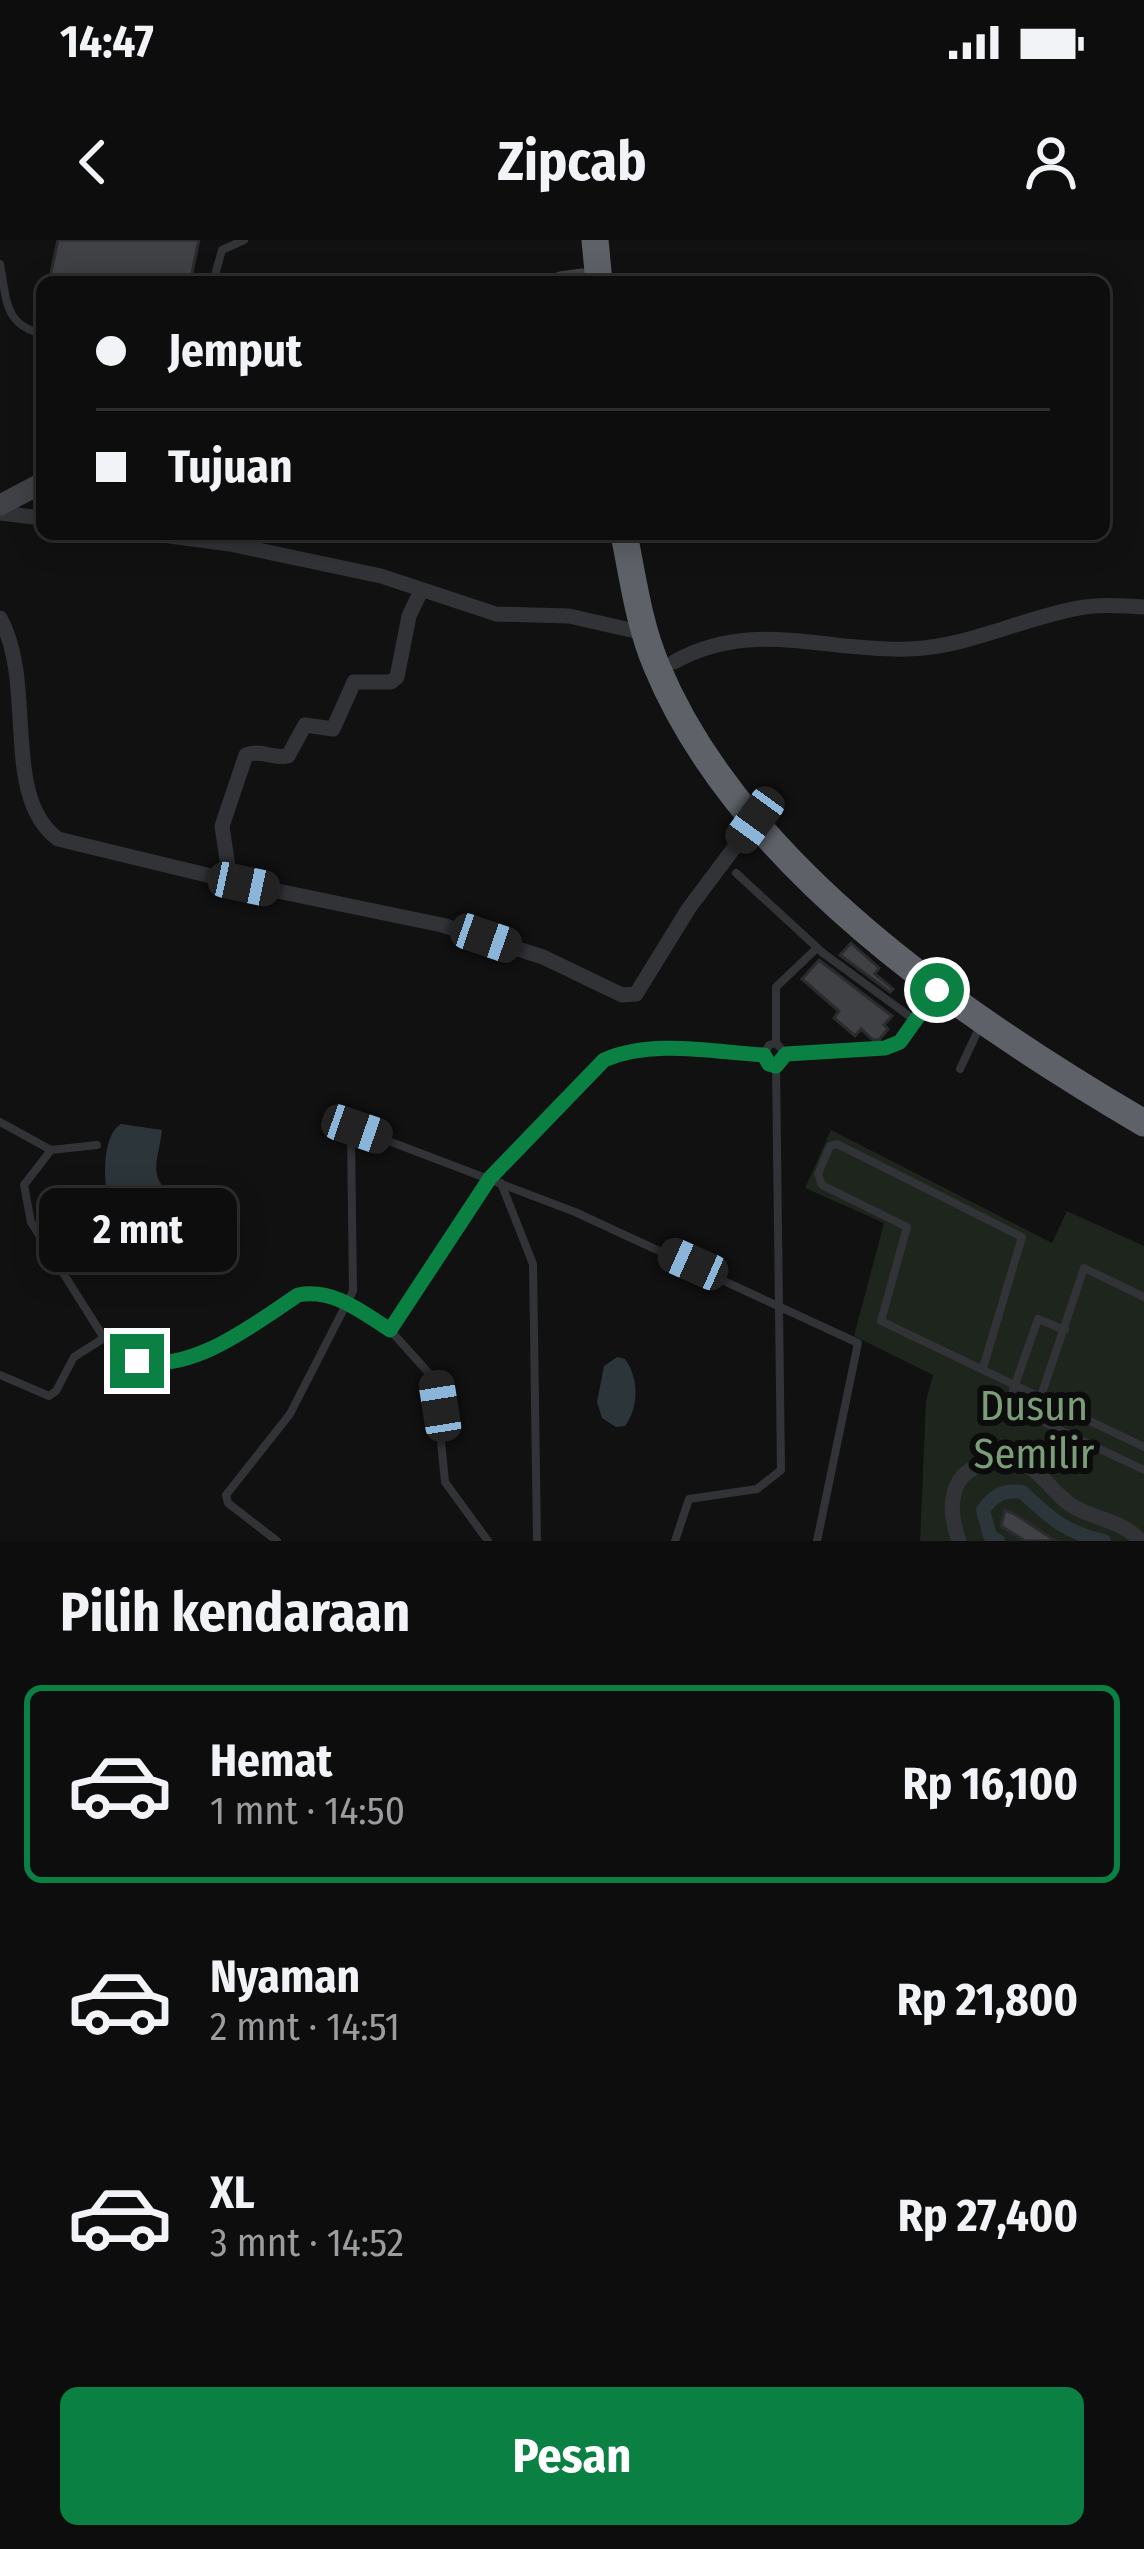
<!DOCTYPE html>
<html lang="id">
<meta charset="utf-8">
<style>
:root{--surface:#0d0d0e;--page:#161617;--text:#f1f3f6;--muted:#9a9c9e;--line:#2d2d2e;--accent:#0b8043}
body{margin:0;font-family:"Fira Sans Condensed",sans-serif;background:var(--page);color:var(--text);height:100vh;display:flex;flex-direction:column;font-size:45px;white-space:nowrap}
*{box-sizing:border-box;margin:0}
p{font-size:39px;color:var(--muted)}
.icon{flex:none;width:66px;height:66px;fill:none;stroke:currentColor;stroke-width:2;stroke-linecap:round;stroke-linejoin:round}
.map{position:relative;height:1301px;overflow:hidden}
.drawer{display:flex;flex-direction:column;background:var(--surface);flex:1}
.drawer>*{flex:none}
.hud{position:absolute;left:36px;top:36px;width:1074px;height:264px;border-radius:18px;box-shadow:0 6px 30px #0003,0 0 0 3px var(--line);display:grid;align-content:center;height:264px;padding:0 60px;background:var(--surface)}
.end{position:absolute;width:54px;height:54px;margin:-27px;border:15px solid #0b8043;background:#fff;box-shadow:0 0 0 6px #fff}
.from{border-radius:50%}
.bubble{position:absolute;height:84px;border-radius:18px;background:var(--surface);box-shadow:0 6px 30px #0003,0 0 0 3px var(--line);font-size:39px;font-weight:700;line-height:84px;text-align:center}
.car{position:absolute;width:36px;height:72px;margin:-36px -18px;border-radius:15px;box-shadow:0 0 9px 3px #0007;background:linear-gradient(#222 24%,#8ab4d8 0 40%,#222 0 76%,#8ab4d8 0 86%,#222 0)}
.hud b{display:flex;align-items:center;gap:42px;height:114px;font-size:45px}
.hud b+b{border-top:3px solid var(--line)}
.hud i{width:30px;height:30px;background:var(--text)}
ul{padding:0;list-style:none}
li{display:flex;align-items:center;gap:36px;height:198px;margin:0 24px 18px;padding:0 36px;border:6px solid transparent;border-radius:18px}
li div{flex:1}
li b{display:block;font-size:45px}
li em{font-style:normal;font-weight:700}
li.current{border-color:var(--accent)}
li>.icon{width:108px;height:108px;stroke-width:1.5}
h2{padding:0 60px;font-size:54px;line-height:144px}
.cta{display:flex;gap:24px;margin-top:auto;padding:24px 60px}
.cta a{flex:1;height:138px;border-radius:18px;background:var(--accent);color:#fff;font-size:48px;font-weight:700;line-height:138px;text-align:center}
.status{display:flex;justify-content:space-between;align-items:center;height:84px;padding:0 60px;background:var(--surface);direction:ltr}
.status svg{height:33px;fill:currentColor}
header{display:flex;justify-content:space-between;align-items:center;height:156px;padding:0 60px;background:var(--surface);font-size:54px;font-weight:700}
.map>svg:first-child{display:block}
.park{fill:#1d251d}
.water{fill:#2b353a}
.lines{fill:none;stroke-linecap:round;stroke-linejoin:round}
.canal{stroke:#2b353a;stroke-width:14}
.building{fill:#404145;stroke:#2b2b2e;stroke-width:3}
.lane{stroke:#323337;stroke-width:8}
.street{stroke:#323337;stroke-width:15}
.secondary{stroke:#404247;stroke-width:21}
.highway{stroke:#5e6268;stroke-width:27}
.route{stroke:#0b8043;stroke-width:15}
.labels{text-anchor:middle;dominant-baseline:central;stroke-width:12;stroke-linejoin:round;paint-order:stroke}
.park-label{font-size:42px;fill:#7b9e79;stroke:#0c0c0d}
</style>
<div class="status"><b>14:47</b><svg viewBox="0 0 49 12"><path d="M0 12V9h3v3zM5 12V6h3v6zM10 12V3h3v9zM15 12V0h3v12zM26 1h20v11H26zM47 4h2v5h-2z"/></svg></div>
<header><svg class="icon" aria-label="back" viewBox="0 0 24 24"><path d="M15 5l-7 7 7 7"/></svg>Zipcab<svg class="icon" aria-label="person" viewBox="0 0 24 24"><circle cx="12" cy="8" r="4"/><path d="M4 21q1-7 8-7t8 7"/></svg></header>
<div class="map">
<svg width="1144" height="1301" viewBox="0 0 1144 1301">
<rect width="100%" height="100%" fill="#111112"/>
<!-- park -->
<path class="park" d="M831,890L1052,1003L1067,971L1144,1006V1301H920L926,1161L933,1135L854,1096L884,983L805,948Z"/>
<!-- water -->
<g class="water">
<path d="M121,884L162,890C159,919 146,936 173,956L196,945L226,957L240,969C241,982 236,989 226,997C204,1001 150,1016 131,1004C104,988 94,900 121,884Z"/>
<path d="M617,1117L625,1119C639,1138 639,1167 625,1186L616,1187L602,1178L597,1162L604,1126Z"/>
</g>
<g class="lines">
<!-- canal -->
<path class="canal" d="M998,1301L990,1296L983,1270C994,1255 1003,1250 1022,1252C1052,1279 1064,1292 1104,1301"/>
</g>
<!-- building -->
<g class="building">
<path d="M58,0H199L190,42H49Z"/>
<path d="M851,703L879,728L875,734L893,749L890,752L840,715Z"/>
<path d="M819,720L892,776L884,785L888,789L879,800H873L861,789L855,796L834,778L839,771L802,739Z"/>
<path d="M1005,1270L1016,1275L1056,1301H1025L1001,1286Z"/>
</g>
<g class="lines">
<!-- lane -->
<g class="lane">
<path d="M0,24C7,59 3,84 42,94"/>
<path d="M213,42L222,10L244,0"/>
<path d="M736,633L823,713L916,781"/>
<path d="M776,803L769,805L764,815L769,824L782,823L786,814L776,803V747L817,708"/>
<path d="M786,814L891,807L900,801L933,755"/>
<path d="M960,829L981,784"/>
<path d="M0,882L51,910L97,905"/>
<path d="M51,910L24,945L31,982L104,1098L137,1121L156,1125L213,1107L298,1055L310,1053L329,1055L390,1090L435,1140L445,1242L488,1301"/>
<path d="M501,943L533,1024L537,1301"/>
<path d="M390,1090L490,938L600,823L628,811L643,809L764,815"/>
<path d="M1065,1090L1038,1079L1010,1159L1045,1183L1144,1230"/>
<path d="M983,1128L1022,997L837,904L830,906L818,934L822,945L907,987L881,1081L1144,1207"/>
<path d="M0,1135L49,1156L56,1151L74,1117L104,1098"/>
<path d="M1041,1156L1084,1028L1144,1057"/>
<path d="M277,1301L228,1263L226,1255L290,1174L353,1051L351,897L357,889L575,972L858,1103L817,1301"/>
<path d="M675,1301L689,1259L757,1249L781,1230L776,826"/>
</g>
<!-- street -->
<g class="street">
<path d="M0,273L42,278"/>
<path d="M155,294L230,304L381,336L496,374L569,376L644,393"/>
<path d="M0,378C37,445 0,556 58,599L244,644L442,685L543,717L622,755L636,754L689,668L755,580"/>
<path d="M674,422C752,378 825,412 909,409C969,407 1022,378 1079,368C1101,364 1123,366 1144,367"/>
<path d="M230,641L222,586L246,515C259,509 273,519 288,516L305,485L333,489L354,442H391L397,437L409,376L421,351"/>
<path d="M959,1301C947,1268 948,1229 991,1223C1000,1222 1010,1219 1019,1222C1043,1230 1054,1257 1076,1268C1099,1280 1122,1281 1141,1301"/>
</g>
<!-- secondary -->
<g class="secondary">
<path d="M561,42L582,39"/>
<path d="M0,265L42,243"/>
</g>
<!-- highway -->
<g class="highway">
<path d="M595,0L599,42"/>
<path d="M624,294C633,339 639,385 657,427C740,626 965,778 1144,883"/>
</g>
</g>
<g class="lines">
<!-- route -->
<path class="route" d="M137,1121C193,1133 254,1084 298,1055C333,1048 362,1072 390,1090L490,938L604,820C652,799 713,812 764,815L769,824L776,826L786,814L885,808L900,802L937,750"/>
</g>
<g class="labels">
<!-- park labels -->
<g class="park-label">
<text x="1034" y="1166">Dusun<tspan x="1034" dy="48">Semilir</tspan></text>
</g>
</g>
</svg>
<i class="end from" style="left:937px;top:750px"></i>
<i class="end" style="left:137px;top:1121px"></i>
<div class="bubble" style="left:39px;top:948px;width:198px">2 mnt</div>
<i class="car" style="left:755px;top:580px;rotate:216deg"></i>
<i class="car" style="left:244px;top:644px;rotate:102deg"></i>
<i class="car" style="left:486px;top:698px;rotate:109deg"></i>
<i class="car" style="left:357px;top:889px;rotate:109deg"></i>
<i class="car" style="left:693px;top:1024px;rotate:294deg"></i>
<i class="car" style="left:440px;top:1166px;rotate:351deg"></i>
<div class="hud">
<b><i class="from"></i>Jemput</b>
<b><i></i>Tujuan</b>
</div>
</div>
<section class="drawer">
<h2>Pilih kendaraan</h2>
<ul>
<li class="current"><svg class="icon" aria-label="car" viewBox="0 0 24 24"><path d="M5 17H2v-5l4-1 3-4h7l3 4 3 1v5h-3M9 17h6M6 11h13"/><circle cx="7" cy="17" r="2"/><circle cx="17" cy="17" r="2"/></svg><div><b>Hemat</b><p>1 mnt · 14:50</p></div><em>Rp 16,100</em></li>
<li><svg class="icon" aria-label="car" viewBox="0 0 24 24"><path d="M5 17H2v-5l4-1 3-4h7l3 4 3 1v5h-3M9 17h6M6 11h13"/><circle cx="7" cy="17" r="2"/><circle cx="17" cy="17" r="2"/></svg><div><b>Nyaman</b><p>2 mnt · 14:51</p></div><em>Rp 21,800</em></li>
<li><svg class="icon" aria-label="car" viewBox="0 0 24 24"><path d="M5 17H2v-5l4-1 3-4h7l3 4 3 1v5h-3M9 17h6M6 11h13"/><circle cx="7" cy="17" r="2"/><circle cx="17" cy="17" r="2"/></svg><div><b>XL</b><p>3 mnt · 14:52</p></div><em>Rp 27,400</em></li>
</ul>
<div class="cta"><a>Pesan</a></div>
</section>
